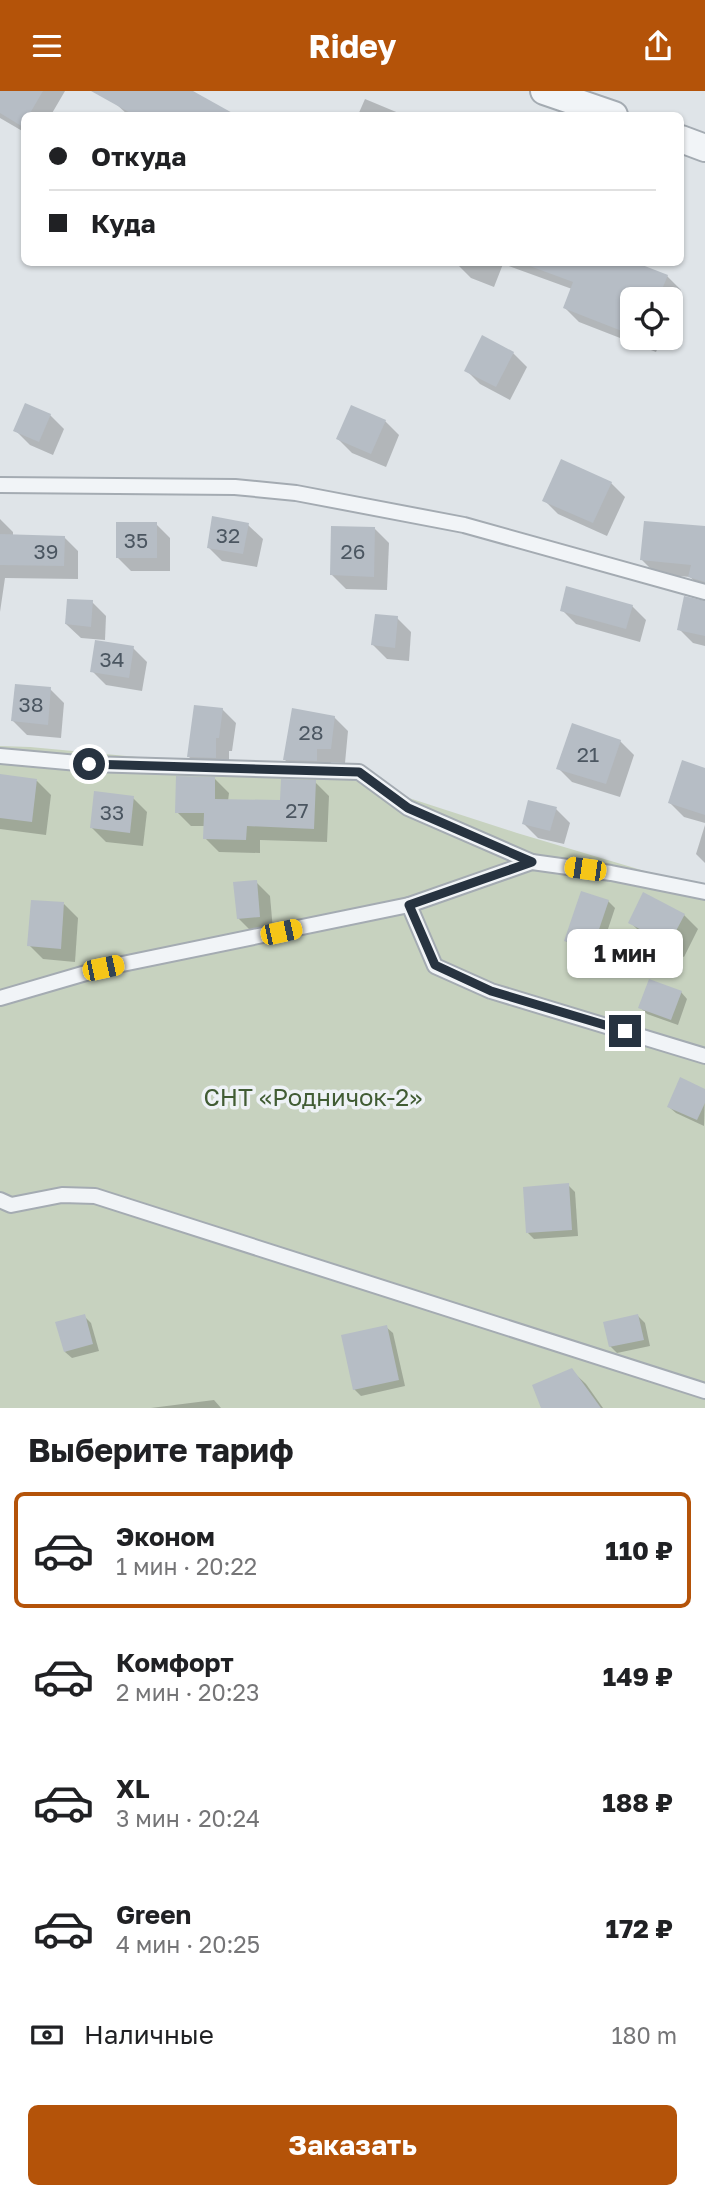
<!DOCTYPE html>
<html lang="ru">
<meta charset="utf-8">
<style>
:root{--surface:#fff;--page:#f6f6f6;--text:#202124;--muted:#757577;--line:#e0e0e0;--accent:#b45309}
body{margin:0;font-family:"Golos Text",sans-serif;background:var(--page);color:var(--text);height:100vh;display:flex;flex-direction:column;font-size:26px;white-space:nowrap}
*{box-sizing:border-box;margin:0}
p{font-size:23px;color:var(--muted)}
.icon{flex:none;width:38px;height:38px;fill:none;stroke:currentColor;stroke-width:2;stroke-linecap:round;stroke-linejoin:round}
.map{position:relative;height:1317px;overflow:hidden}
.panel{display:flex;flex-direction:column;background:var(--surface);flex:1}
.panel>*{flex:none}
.guide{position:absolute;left:21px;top:21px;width:663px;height:154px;border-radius:10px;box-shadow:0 2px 5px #0004;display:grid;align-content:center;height:154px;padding:0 28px;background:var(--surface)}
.buttons{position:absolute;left:620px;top:196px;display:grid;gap:14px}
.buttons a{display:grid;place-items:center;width:63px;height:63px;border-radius:10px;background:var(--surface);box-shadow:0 2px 5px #0004;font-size:35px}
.end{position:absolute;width:32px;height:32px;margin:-16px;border:9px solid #273340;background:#fff;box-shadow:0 0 0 4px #fff}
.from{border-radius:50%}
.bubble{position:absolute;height:49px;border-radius:10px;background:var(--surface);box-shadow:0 2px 5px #0004;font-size:23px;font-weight:700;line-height:49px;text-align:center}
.car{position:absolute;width:21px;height:42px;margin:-21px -10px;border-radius:9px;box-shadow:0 0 5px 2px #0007;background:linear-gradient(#f5c518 24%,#345 0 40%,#f5c518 0 76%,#345 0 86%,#f5c518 0)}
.guide b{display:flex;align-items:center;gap:24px;height:66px;font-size:26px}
.guide b+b{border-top:2px solid var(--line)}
.guide i{width:18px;height:18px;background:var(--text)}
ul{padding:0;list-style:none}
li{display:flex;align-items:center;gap:21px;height:116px;margin:0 14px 10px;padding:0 14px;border:4px solid transparent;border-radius:10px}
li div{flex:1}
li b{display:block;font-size:26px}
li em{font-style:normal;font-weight:700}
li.active{border-color:var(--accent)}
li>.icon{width:63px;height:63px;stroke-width:1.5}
h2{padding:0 28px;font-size:32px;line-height:84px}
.pay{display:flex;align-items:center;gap:18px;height:77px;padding:0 28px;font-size:26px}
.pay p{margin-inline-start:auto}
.primary-button{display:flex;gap:14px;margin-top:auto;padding:14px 28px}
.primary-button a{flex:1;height:80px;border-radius:10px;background:var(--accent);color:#fff;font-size:28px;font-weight:700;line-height:80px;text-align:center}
header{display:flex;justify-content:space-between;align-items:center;height:91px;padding:0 28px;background:var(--accent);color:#fff;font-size:32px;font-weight:700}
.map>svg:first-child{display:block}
.green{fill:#c7d2bf}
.shadow{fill:#0003}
.building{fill:#b6bdc5}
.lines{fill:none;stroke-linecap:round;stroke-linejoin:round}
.service-casing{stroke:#a4abb2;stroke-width:18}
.minor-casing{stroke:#a4abb2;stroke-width:30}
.service{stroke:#f1f4f7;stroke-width:14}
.minor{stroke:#f1f4f7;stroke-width:26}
.route{stroke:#273340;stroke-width:9}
.labels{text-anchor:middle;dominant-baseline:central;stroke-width:7;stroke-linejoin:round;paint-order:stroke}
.number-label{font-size:21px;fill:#4b5661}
.park-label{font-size:24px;fill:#415c34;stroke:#eef2f6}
</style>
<header><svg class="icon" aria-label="menu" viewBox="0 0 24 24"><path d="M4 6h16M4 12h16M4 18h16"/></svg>Ridey<svg class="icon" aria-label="share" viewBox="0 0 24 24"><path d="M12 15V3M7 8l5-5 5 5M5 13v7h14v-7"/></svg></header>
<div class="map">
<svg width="705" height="1317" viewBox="0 0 705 1317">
<rect width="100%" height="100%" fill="#dfe4e8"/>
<!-- green -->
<path class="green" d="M0,655L30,656L341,685L517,742L705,798V1317H0Z"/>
<!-- shadow -->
<g class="shadow">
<path d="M0,0H65L51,24H24V41L0,27Z"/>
<path d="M122,0H189L208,10L222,24H128L115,12Z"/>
<path d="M365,8L401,23L403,24H358Z"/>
<path d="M458,172H632L667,185L681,199L670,226V208H632V247H662L656,261L579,231L565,217L572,198L503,173L494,196L471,187L457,173Z"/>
<path d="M513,262L527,276L510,309L480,293L466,279Z"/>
<path d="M50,324L64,338L53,364L30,354L16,340Z"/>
<path d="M385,330L399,344L386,376L352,362L338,348Z"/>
<path d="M611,392L625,406L607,445L558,423L544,409Z"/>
<path d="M0,428L13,441V445L64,446L78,460V488L5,487L0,521Z"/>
<path d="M156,433L170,447V480H131L117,466Z"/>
<path d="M248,434L263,448L257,476L222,470L208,456Z"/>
<path d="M375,438L389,452L387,499L346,498L332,484Z"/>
<path d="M705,438V500L690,486L656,483L642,469Z"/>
<path d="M92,511L106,525L105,549L81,547L66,533Z"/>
<path d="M705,512V555L693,552L679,538Z"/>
<path d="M632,515L646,529L640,551L576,533L562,519Z"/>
<path d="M397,527L411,541L409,570L387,568L373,554Z"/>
<path d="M133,557L147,571L142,600L106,594L92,580Z"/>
<path d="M50,598L64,612L61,647L27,644L13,630Z"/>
<path d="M222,618L236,632L232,660H229V680H203L189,666Z"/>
<path d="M334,626L348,640L345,672L331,671L330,683L299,682L285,669Z"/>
<path d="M620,650L634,664L620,706L572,691L558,677Z"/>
<path d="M705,679V732L684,726L670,712Z"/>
<path d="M0,686L37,690L51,704L46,744L0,738Z"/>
<path d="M215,688L229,702L228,710L281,711L315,691L329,705L327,751L260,749V762L219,761L205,747V735H191L177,721Z"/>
<path d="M133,707L147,721L143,755L106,751L92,737Z"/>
<path d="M556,718L570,732L564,753L538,747L524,733Z"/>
<path d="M705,734V772L696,763Z"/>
<path d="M256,791L270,805L273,839L252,841L238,827Z"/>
<path d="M608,810L615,817L599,865L573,857L566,850Z"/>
<path d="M64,813L78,827L75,871L43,868L29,854Z"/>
<path d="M684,824L698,838L684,866L644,845L630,831Z"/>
<path d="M681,901L687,908L678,934L647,923L640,916Z"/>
<path d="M705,1000L704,1035L676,1022L669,1016Z"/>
<path d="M568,1094L575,1101L578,1145L534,1148L528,1142Z"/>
<path d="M84,1225L91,1232L99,1260L72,1267L65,1261Z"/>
<path d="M638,1225L645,1232L650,1255L617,1262L610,1255Z"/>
<path d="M386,1236L393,1242L405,1295L361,1305L354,1298Z"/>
<path d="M571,1279L586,1293L603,1317H543L534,1295Z"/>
<path d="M214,1309L221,1317H151Z"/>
</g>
<!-- building -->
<g class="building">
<path d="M0,0H43L29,24H24L23,36L0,22Z"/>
<path d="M91,0H193L236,24H134Z"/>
<path d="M528,172H637L668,184L658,208H632V244L563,217L573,191L527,174Z"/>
<path d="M482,244L514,261L496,296L464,280Z"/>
<path d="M25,312L51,323L39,351L13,340Z"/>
<path d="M351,314L386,329L371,363L336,348Z"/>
<path d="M561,368L612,391L593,432L542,410Z"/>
<path d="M212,425L249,432L243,463L207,457Z"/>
<path d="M644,430L705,435V491L688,486L691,474L640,469Z"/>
<rect x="116" y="431" width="41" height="36"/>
<path d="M331,435L375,436L374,486L330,484Z"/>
<path d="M0,443L65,445L64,475L0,474Z"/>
<path d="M566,495L633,514L626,538L560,520Z"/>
<path d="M684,505L705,510V545L677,539Z"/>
<path d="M67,508L93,509L91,536L65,533Z"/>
<path d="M375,523L398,525L395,557L371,554Z"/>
<path d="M95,549L134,555L129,587L90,581Z"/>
<path d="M15,593L51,596L48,634L11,630Z"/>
<path d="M194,614L223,617L219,647H216V667L187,666Z"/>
<path d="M292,617L335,625L331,658H317V670L283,669Z"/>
<path d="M572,632L621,649L606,693L556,678Z"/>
<path d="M682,669L705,677V724L668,712Z"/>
<path d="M0,683L37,688L32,731L0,727Z"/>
<path d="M176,685L215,686V708L280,709L281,688L316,689L314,738L247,735L246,749L203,748L204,722H175Z"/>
<path d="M94,700L134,705L130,742L90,737Z"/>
<path d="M528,709L557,716L550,740L522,733Z"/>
<path d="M257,789L260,826L237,828L233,791Z"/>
<path d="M581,800L609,809L592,859L564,850Z"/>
<path d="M643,801L685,823L669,853L628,832Z"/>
<path d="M31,809L64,811L61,858L27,855Z"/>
<path d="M649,888L682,900L671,929L638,917Z"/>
<path d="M680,986L705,998V1012L697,1029L667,1016Z"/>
<path d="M569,1092L572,1139L526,1142L523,1096Z"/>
<path d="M85,1223L93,1253L64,1261L55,1231Z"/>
<path d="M638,1223L644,1249L609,1256L603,1231Z"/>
<path d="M387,1234L399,1289L353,1299L341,1244Z"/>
<path d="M572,1277L601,1317H541L532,1294Z"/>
</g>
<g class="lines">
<defs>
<g id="service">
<path d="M0,394L235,396L296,402L464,434L705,501"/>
<path d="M0,665L89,673L359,681L408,717L532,771"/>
<path d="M409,814L532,771L611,782L705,801"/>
<path d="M0,907L103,877L409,814L435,875L491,900L705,965"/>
<path d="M0,1109L11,1114L62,1104L95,1105L705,1300"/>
</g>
<g id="minor">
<path d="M544,0L614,24"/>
<path d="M681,48L705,57"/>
</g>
</defs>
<!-- service casing -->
<use href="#service" class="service-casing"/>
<!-- minor casing -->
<use href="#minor" class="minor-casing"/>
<!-- service -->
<use href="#service" class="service"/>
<!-- minor -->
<use href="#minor" class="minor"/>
</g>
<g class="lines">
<!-- route -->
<path class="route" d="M89,673L359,681L408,717L532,771L409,814L435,874L491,900L625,940"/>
</g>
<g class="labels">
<!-- number labels -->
<g class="number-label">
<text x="228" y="444">32</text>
<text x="136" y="449">35</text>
<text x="46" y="460">39</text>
<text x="353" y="460">26</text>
<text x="112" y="568">34</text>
<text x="31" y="613">38</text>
<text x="311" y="641">28</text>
<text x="588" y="663">21</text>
<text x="297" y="719">27</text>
<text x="112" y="721">33</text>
</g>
<!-- park labels -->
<g class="park-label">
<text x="313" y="1005">СНТ «Родничок-2»</text>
</g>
</g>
</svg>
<div class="buttons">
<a><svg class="icon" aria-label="locate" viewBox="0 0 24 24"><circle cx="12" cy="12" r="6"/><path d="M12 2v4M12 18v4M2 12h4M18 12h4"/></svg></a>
</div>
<i class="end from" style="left:89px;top:673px"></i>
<i class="end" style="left:625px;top:940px"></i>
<div class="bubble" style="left:567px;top:838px;width:116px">1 мин</div>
<i class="car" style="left:585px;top:778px;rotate:278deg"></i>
<i class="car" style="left:281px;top:841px;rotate:78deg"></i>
<i class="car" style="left:103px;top:877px;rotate:78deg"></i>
<div class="guide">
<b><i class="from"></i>Откуда</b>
<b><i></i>Куда</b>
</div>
</div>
<section class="panel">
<h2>Выберите тариф</h2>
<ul>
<li class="active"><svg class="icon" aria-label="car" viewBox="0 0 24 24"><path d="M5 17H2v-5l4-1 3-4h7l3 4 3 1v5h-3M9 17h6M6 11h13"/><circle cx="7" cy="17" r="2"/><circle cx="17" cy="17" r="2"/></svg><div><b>Эконом</b><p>1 мин · 20:22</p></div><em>110 ₽</em></li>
<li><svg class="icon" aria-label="car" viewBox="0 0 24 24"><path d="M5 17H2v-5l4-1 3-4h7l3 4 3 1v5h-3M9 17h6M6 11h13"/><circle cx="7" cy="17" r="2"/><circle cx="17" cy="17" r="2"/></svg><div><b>Комфорт</b><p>2 мин · 20:23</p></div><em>149 ₽</em></li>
<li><svg class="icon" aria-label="car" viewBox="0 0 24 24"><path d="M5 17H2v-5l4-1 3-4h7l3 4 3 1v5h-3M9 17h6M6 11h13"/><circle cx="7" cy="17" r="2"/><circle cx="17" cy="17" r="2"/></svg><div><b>XL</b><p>3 мин · 20:24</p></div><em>188 ₽</em></li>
<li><svg class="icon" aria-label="car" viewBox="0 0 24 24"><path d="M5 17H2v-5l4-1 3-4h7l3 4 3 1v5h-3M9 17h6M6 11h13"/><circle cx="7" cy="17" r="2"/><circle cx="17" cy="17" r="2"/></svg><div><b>Green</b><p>4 мин · 20:25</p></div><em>172 ₽</em></li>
</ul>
<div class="pay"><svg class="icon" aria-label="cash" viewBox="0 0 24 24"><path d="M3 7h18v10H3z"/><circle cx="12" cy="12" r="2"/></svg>Наличные<p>180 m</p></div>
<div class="primary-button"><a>Заказать</a></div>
</section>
